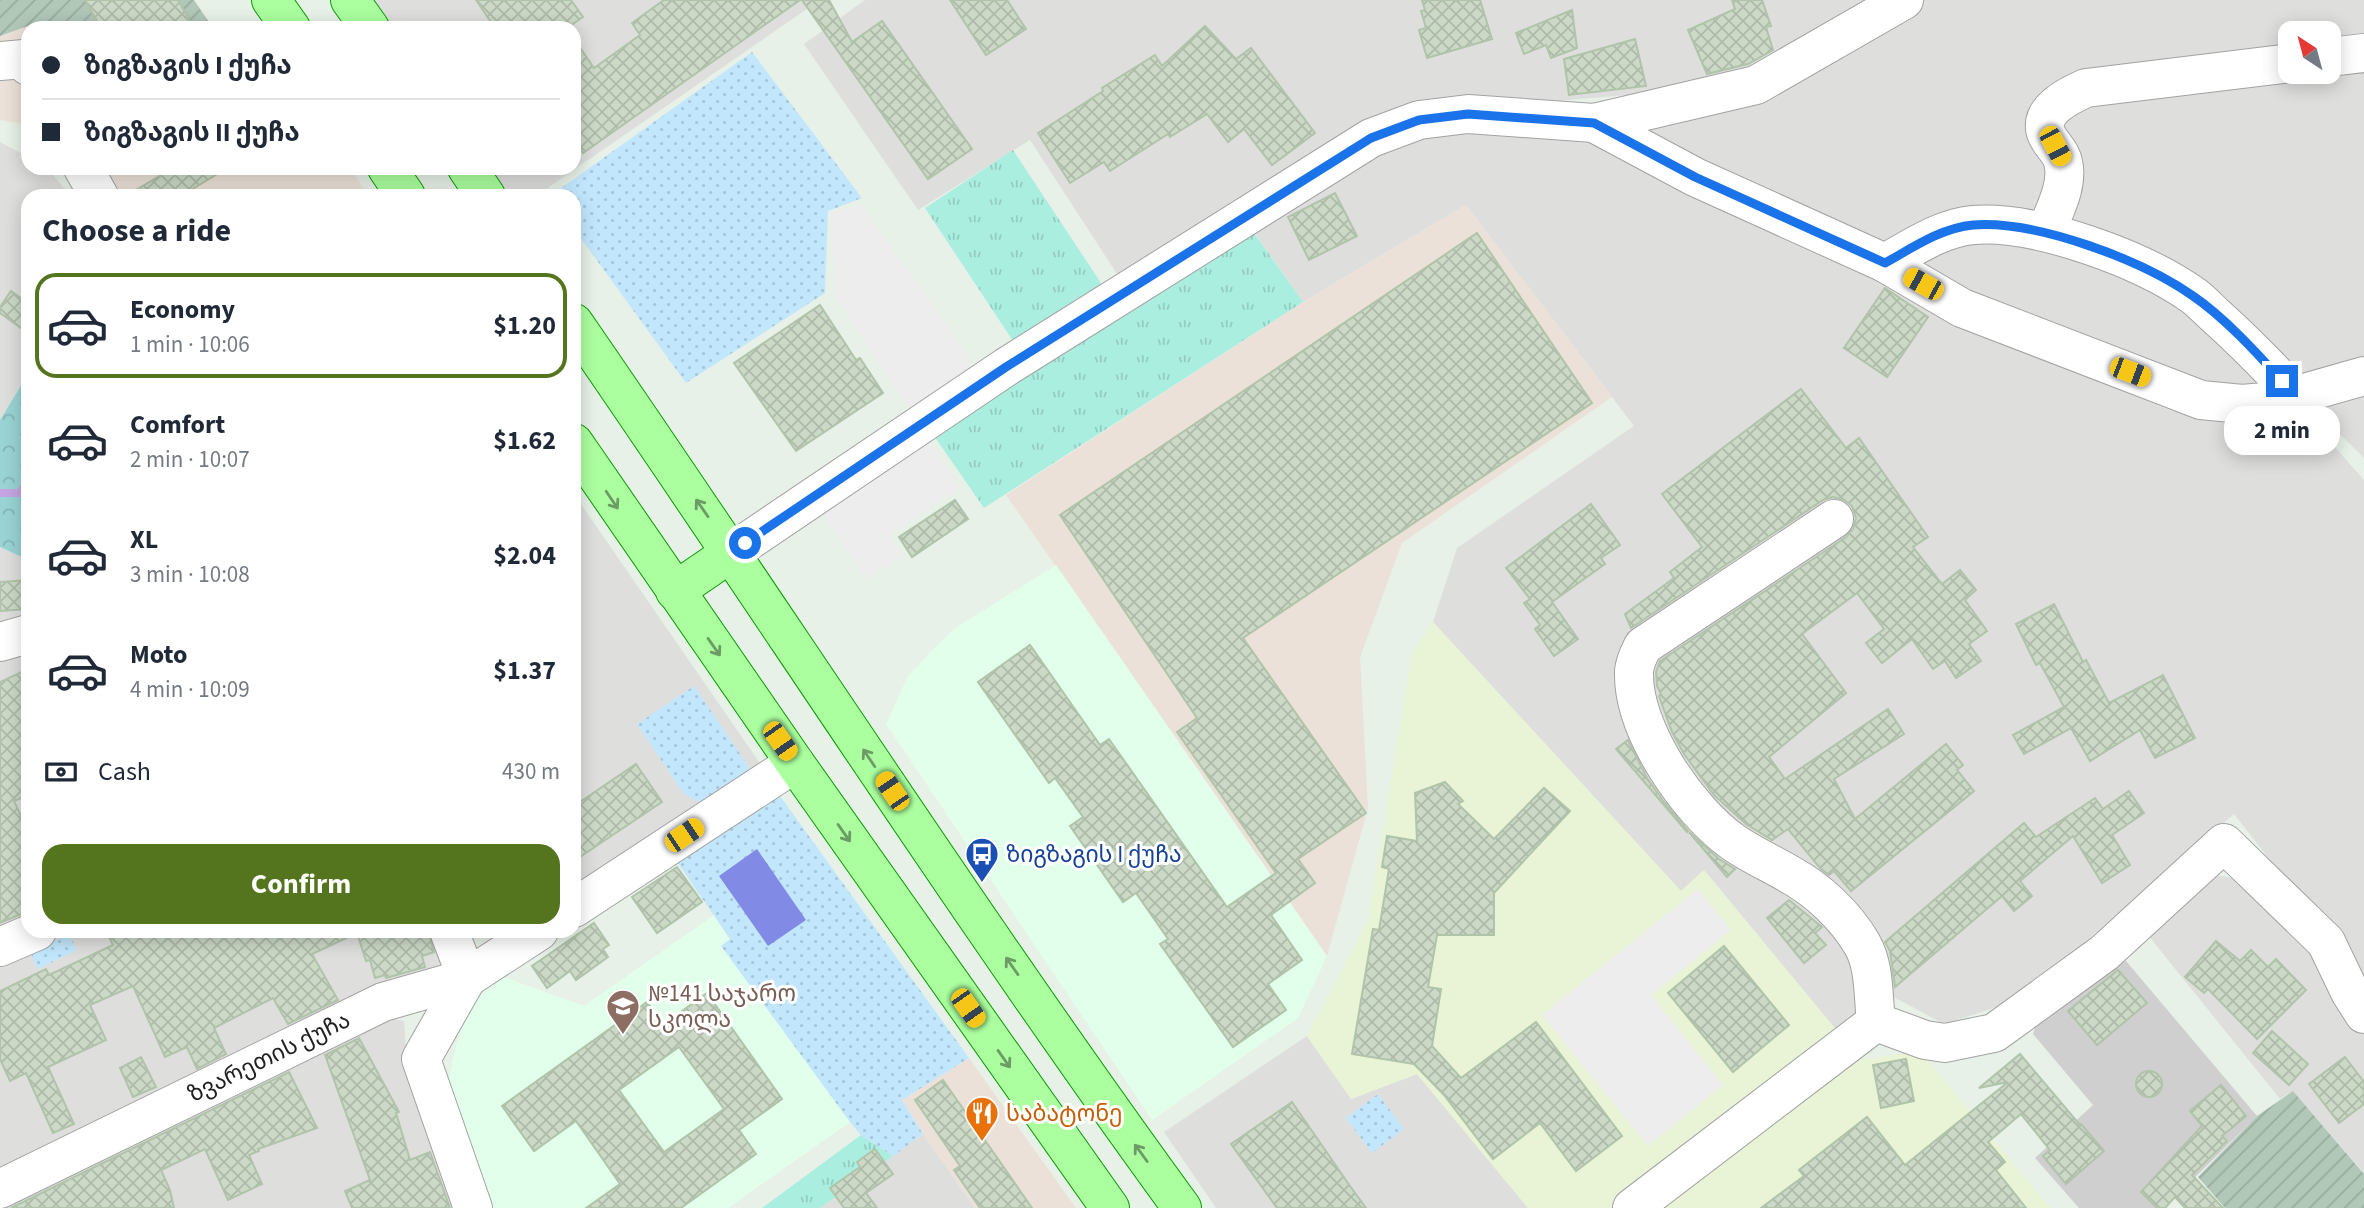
<!DOCTYPE html>
<meta charset="utf-8">
<style>
:root{--surface:#fff;--page:#f6f6f7;--text:#1f2937;--muted:#747a83;--line:#e0e1e3;--accent:#54751e}
body{margin:0;font-family:"Source Sans 3","Noto Sans Georgian",sans-serif;background:var(--page);color:var(--text);height:100vh;display:flex;flex-direction:column;font-size:26px;white-space:nowrap}
*{box-sizing:border-box;margin:0}
p{font-size:23px;color:var(--muted)}
.icon{flex:none;width:38px;height:38px;fill:none;stroke:currentColor;stroke-width:2;stroke-linecap:round;stroke-linejoin:round}
.map{position:relative;flex:1;overflow:hidden}
.details{position:absolute;left:21px;top:189px;width:560px;height:749px;display:flex;flex-direction:column;background:var(--surface);border-radius:21px;box-shadow:0 4px 18px #0003}
.details>*{flex:none}
.banner{position:absolute;left:21px;top:21px;width:560px;height:154px;border-radius:21px;box-shadow:0 4px 18px #0003;display:grid;align-content:center;height:154px;padding:0 21px;background:var(--surface)}
.needle{width:46px;rotate:324deg}
.fabs{position:absolute;left:2278px;top:21px;display:grid;gap:14px}
.fabs a{display:grid;place-items:center;width:63px;height:63px;border-radius:14px;background:var(--surface);box-shadow:0 4px 18px #0003;font-size:35px}
.end{position:absolute;width:32px;height:32px;margin:-16px;border:9px solid #1a73e8;background:#fff;box-shadow:0 0 0 4px #fff}
.from{border-radius:50%}
.bubble{position:absolute;height:49px;border-radius:21px;background:var(--surface);box-shadow:0 4px 18px #0003;font-size:23px;font-weight:700;line-height:49px;text-align:center}
.car{position:absolute;width:21px;height:42px;margin:-21px -10px;border-radius:9px;box-shadow:0 0 5px 2px #0007;background:linear-gradient(#f5c518 24%,#345 0 40%,#f5c518 0 76%,#345 0 86%,#f5c518 0)}
.banner b{display:flex;align-items:center;gap:24px;height:66px;font-size:26px}
.banner b+b{border-top:2px solid var(--line)}
.banner i{width:18px;height:18px;background:var(--text)}
ul{padding:0;list-style:none}
li{display:flex;align-items:center;gap:21px;height:105px;margin:0 14px 10px;padding:0 7px;border:4px solid transparent;border-radius:21px}
li div{flex:1}
li b{display:block;font-size:26px}
li em{font-style:normal;font-weight:700}
li.active{border-color:var(--accent)}
li>.icon{width:63px;height:63px;stroke-width:1.5}
h2{padding:0 21px;font-size:32px;line-height:84px}
.pay{display:flex;align-items:center;gap:18px;height:77px;padding:0 21px;font-size:26px}
.pay p{margin-inline-start:auto}
.cta{display:flex;gap:14px;margin-top:auto;padding:14px 21px}
.cta a{flex:1;height:80px;border-radius:21px;background:var(--accent);color:#fff;font-size:28px;font-weight:700;line-height:80px;text-align:center}
.map>svg:first-child{display:block}
.residential{fill:#dedfdd;fill-rule:evenodd}
.commercial{fill:#e9f3d5}
.industrial{fill:#ebe1d8}
.education{fill:#e2ffeb}
.religious{fill:#cfcfcf}
.construction{fill:url(#construction-furrows)}
.grass{fill:url(#grass-tufts)}
.forest{fill:url(#forest-crowns)}
.park{fill:url(#park-dots)}
.pitch{fill:#818ae4}
.parking{fill:#ededed}
.lines{fill:none;stroke-linecap:round;stroke-linejoin:round}
.stream{stroke:#c4a5e1;stroke-width:8}
.building{fill:url(#building-cross-hatch);stroke:#afc4a8;stroke-width:2;fill-rule:evenodd}
.minor-casing{stroke:#a2a2a2;stroke-width:40}
.major-casing{stroke:#069d00;stroke-width:40}
.minor{stroke:#fff;stroke-width:38}
.major{stroke:#abff9e;stroke-width:38}
.oneway{stroke:#6d9b66}
.route{stroke:#1a73e8;stroke-width:9}
.labels{text-anchor:middle;dominant-baseline:central;stroke-width:6;stroke-linejoin:round;paint-order:stroke}
.transit-label{font-size:23px;fill:#164399;stroke:#fff;text-anchor:start}
.education-label{font-size:23px;fill:#785e54;stroke:#fff;text-anchor:start}
.street-label{font-size:23px;fill:#212121;stroke:#fff}
.food-label{font-size:23px;fill:#c56008;stroke:#fff;text-anchor:start}
</style>
<div class="map">
<svg width="2364" height="1208" viewBox="0 0 2364 1208">
<defs>
<pattern id="construction-furrows" width="10" height="10" patternUnits="userSpaceOnUse" patternTransform="scale(1.75)"><rect width="10" height="10" fill="#b1c7b8"/><path d="M-1 1l2-2M0 10L10 0M9 11l2-2" fill="none" stroke="#98ab9e"/></pattern>
<pattern id="grass-tufts" width="24" height="20" patternUnits="userSpaceOnUse" patternTransform="scale(1.75)"><rect width="24" height="20" fill="#aaeee0"/><path d="M3 7l-1-3M5 7V3M7 7l1-3M15 17l-1-3M17 17v-4M19 17l1-3" fill="none" stroke="#92ccc0"/></pattern>
<pattern id="forest-crowns" width="20" height="18" patternUnits="userSpaceOnUse" patternTransform="scale(1.75)"><rect width="20" height="18" fill="#99d3d3"/><path d="M2 6a3 3 0 1 1 6 0M12 15a3 3 0 1 1 6 0" fill="none" stroke="#84b5b5"/></pattern>
<pattern id="park-dots" width="8" height="8" patternUnits="userSpaceOnUse" patternTransform="scale(1.75)"><rect width="8" height="8" fill="#c2e7fd"/><path d="M2 2h.1M6 6h.1" fill="none" stroke="#a6c6d9" stroke-width="1.8" stroke-linecap="round"/></pattern>
<pattern id="building-cross-hatch" width="8" height="8" patternUnits="userSpaceOnUse" patternTransform="scale(1.75)"><rect width="8" height="8" fill="#cbd9c6"/><path d="M0 0l8 8M0 8l8-8" fill="none" stroke="#aebaaa"/></pattern>
</defs>
<rect width="100%" height="100%" fill="#e7f1e7"/>
<!-- residential -->
<g class="residential">
<path d="M375,0H820L536,196H507L488,168H574V28H393Z"/>
<path d="M865,0H1885L1758,77L1663,92L1509,105L1358,126L1119,277L1030,140L918,210L804,44Z"/>
<path d="M1900,0H2364V366L2251,385L2225,387L1947,320L2172,411L2247,418L2301,409L2364,480V990L2339,948L2234,814L2016,1001L1944,1024L1886,993L1838,1032L1704,870L1681,891L1433,622L1457,548L1634,426L1466,205L1303,302L1244,218L1419,120L1617,135ZM2291,33H2329V72H2291Z"/>
<path d="M0,142L28,157V168H47L71,196H28V374L0,420Z"/>
<path d="M2364,389V458L2311,405Z"/>
<path d="M574,494L766,772L574,901Z"/>
<path d="M0,547L28,560V921L0,934Z"/>
<path d="M2199,872L2238,879L2285,910L2364,1025V1173L2293,1091L2280,1099L2143,929Z"/>
<path d="M51,931H438L454,973L0,1171V956Z"/>
<path d="M376,1016L404,1021L406,1048L457,1208H0V1200Z"/>
<path d="M1307,1036L1351,1099L1417,1074L1528,1208H1216L1164,1132Z"/>
<path d="M923,1134L975,1208H820Z"/>
</g>
<!-- commercial -->
<g class="commercial">
<path d="M1433,622L1681,891L1704,870L1838,1032L1612,1208H1528L1417,1074L1351,1099L1307,1036L1368,920L1412,653Z"/>
<path d="M1920,1051L2050,1208H1654L1850,1061Z"/>
</g>
<!-- industrial -->
<g class="industrial">
<path d="M43,21L45,28H28V133L19,123L0,120V36Z"/>
<path d="M101,168H350L369,196H111Z"/>
<path d="M1466,205L1612,397L1402,543L1360,657L1368,808L1327,956L1006,495L1303,302Z"/>
<path d="M969,1058L1076,1208H975L923,1134L902,1100Z"/>
</g>
<!-- education -->
<g class="education">
<path d="M1056,565L1327,956L1298,1018L1152,1120L886,724L908,676L952,630Z"/>
<path d="M714,915L730,940L722,946L850,1122L728,1208H490L446,1097L452,1063L466,1008L501,976L584,1006Z"/>
</g>
<!-- religious -->
<path class="religious" d="M2126,961L2257,1116L2164,1208H2079L2035,1158L2093,1105L2033,1034L2037,1020L2105,964Z"/>
<!-- construction -->
<g class="construction">
<path d="M0,0H194L213,28H45L42,21L0,36Z"/>
<path d="M2293,1091L2364,1174V1208H2225L2198,1177L2257,1116Z"/>
</g>
<!-- grass -->
<g class="grass">
<path d="M1013,150L1103,286L1015,344L925,208Z"/>
<path d="M1252,230L1303,302L984,508L930,430Z"/>
<path d="M861,1135L893,1156L820,1208H762Z"/>
</g>
<!-- forest -->
<path class="forest" d="M28,374V560L0,547V420Z"/>
<!-- park -->
<g class="park">
<path d="M752,52L862,198L828,211L825,293L686,383L574,229V196H550Z"/>
<path d="M694,686L757,779L711,808L684,794L637,724Z"/>
<path d="M775,789L969,1058L902,1100L923,1134L893,1156L861,1135L850,1122L721,946L730,939L673,856Z"/>
<path d="M69,934L77,950L38,969L30,952Z"/>
<path d="M1378,1094L1404,1129L1372,1153L1346,1118Z"/>
</g>
<!-- pitch -->
<path class="pitch" d="M757,849L806,920L768,946L719,876Z"/>
<!-- parking -->
<g class="parking">
<path d="M861,204L969,357V368L909,408L835,296L831,213Z"/>
<path d="M930,442L960,488L890,535L902,556L867,579L823,513Z"/>
<path d="M1698,889L1731,930L1651,995L1723,1085L1648,1146L1542,1015Z"/>
</g>
<g class="lines">
<!-- stream -->
<path class="stream" d="M0,493H19L28,483"/>
</g>
<!-- building -->
<g class="building">
<path d="M85,0H178L194,28H101Z"/>
<path d="M476,0H571L583,17L567,28H495Z"/>
<path d="M664,0H800L583,153L574,140V39L594,68L640,35L632,23Z"/>
<path d="M802,0H829L852,42L882,21L972,149L928,179Z"/>
<path d="M950,0H1007L1026,29L986,55Z"/>
<path d="M1422,0H1480L1492,39L1427,58L1419,30L1426,28L1421,11L1425,10Z"/>
<path d="M1732,0H1762L1771,26L1766,27L1773,50L1748,64L1707,74L1688,30L1735,9Z"/>
<path d="M1572,10L1577,48L1551,58L1546,45L1524,54L1516,33Z"/>
<path d="M1205,26L1236,59L1251,48L1315,133L1272,165L1244,129L1228,142L1207,114L1170,137L1168,134L1110,171L1104,162L1070,183L1038,133L1103,91L1102,88L1155,55L1162,66Z"/>
<path d="M1635,39L1646,86L1569,95L1564,59Z"/>
<path d="M173,168H227L181,196H126Z"/>
<path d="M1335,193L1357,236L1309,260L1288,217Z"/>
<path d="M1477,233L1592,403L1243,638L1366,813L1298,859L1315,883L1271,915L1302,960L1268,984L1286,1010L1233,1047L1160,944L1168,939L1136,893L1123,902L1070,826L1083,817L1055,778L1049,783L978,682L1030,645L1100,745L1109,739L1227,907L1276,873L1177,732L1197,718L1060,515Z"/>
<path d="M1885,288L1928,317L1887,377L1844,348Z"/>
<path d="M11,291L28,303V333L0,313V307Z"/>
<path d="M820,305L856,360L860,358L883,393L796,451L734,363Z"/>
<path d="M1801,389L1846,448L1859,438L1928,537L1913,547L1942,584L1960,570L1976,590L1965,600L1987,631L1969,644L1981,661L1956,678L1945,661L1933,669L1912,639L1882,663L1866,643L1884,629L1857,593L1802,634L1846,693L1769,757L1785,779L1888,709L1904,734L1834,779L1855,819L1946,744L1963,765L1957,770L1974,791L1851,891L1834,871L1829,875L1820,868L1788,829L1772,840L1746,824L1714,795L1684,754L1672,732L1659,696L1661,694L1657,686L1656,672L1660,661L1846,537L1853,529L1856,518L1852,506L1844,500L1833,497L1823,500L1631,628L1625,614L1674,578L1670,572L1702,547L1662,494Z"/>
<path d="M955,500L968,519L912,557L899,537Z"/>
<path d="M1591,504L1620,545L1601,558L1605,564L1552,602L1578,639L1554,656L1535,629L1540,625L1524,603L1530,599L1506,568Z"/>
<path d="M28,580V609L0,611V582Z"/>
<path d="M2054,604L2083,662L2086,660L2109,703L2163,675L2195,738L2155,758L2140,730L2090,761L2071,728L2024,754L2013,735L2064,707L2040,663L2036,665L2016,624Z"/>
<path d="M28,669V795L14,801L28,831V911L0,923V682Z"/>
<path d="M1628,740L1647,778L1664,802L1688,831L1687,832L1616,749Z"/>
<path d="M636,764L662,802L574,861V806Z"/>
<path d="M1445,782L1463,801L1458,804L1494,839L1544,788L1570,811L1494,893V935H1437L1428,987L1441,989L1432,1046L1461,1078L1536,1022L1622,1136L1576,1171L1540,1123L1493,1159L1444,1095L1414,1064L1352,1054L1373,929L1379,930L1389,869L1382,867L1387,836L1417,841L1415,793Z"/>
<path d="M2129,791L2144,813L2112,835L2130,865L2102,883L2073,836L2020,881L2032,896L2014,911L2002,896L1895,987L1890,951L1885,942L2024,823L2036,837L2095,798L2103,809Z"/>
<path d="M1689,832L1719,859L1735,869L1727,877Z"/>
<path d="M677,867L702,902L657,933L632,897Z"/>
<path d="M1789,900L1822,927L1815,933L1826,945L1804,963L1767,918Z"/>
<path d="M594,923L609,945L603,949L608,957L576,980L570,971L547,988L532,966Z"/>
<path d="M106,931H428L434,952L422,956L425,967L386,978L385,975L375,978L370,960L366,961L357,933L312,954L338,1000L288,1024L273,998L214,1028L226,1054L197,1069L187,1047L165,1057L133,986L90,1005L106,1040L48,1067L74,1124L53,1133L26,1073L10,1081L0,1059V991L46,969L49,975L113,945Z"/>
<path d="M2216,941L2240,961L2251,950L2268,967L2276,959L2306,990L2257,1039L2208,989L2204,993L2185,977Z"/>
<path d="M1724,946L1789,1025L1733,1072L1668,993Z"/>
<path d="M2118,970L2147,1003L2097,1045L2068,1011Z"/>
<path d="M707,993L782,1099L739,1130L756,1154L681,1208H586L620,1184L576,1121L534,1151L502,1106L647,1002L663,1025ZM679,1047L724,1109L664,1152L619,1090Z"/>
<path d="M2272,1031L2308,1064L2289,1085L2253,1053Z"/>
<path d="M359,1038L399,1112L396,1113L410,1160L430,1152L450,1208H352L345,1191L370,1180L325,1055Z"/>
<path d="M2020,1054L2080,1125L2081,1124L2104,1151L2066,1184L2043,1156L2050,1150L2021,1114L1988,1142L2005,1162L1996,1170L2026,1208H1761L1804,1176L1799,1170L1867,1117L1905,1165L2008,1082L1979,1088Z"/>
<path d="M141,1057L156,1087L133,1097L120,1068Z"/>
<path d="M2345,1057L2364,1082V1104L2339,1123L2309,1084Z"/>
<path d="M1906,1059L1914,1101L1881,1108L1873,1065Z"/>
<circle cx="2149" cy="1084" r="13"/>
<path d="M289,1072L317,1128L258,1149L259,1151L249,1155L262,1184L228,1200L205,1149L161,1170L170,1190L174,1208H11Z"/>
<path d="M943,1080L989,1146L1032,1208H980L954,1170L960,1166L915,1100Z"/>
<path d="M2221,1085L2246,1116L2222,1136L2227,1141L2192,1175L2223,1208H2185L2175,1197L2165,1208H2157L2141,1192L2202,1126L2190,1111Z"/>
<path d="M1292,1102L1350,1186L1366,1208H1277L1231,1144Z"/>
<path d="M875,1149L893,1174L866,1193L877,1208H844L830,1188L860,1167L857,1162Z"/>
</g>
<g class="lines">
<defs>
<g id="minor">
<path d="M2329,57L2364,53"/>
<path d="M0,61L24,59L28,66"/>
<path d="M1594,123L1695,177L1885,263L1962,308L2201,400L2242,404L2276,401L2364,376"/>
<path d="M83,168L99,196"/>
<path d="M2046,232C2054,211 2069,185 2063,162C2061,151 2050,144 2046,133C2038,110 2070,95 2086,88L2291,63"/>
<path d="M1885,263C1912,248 1941,228 1973,225C2036,220 2142,259 2194,296C2202,302 2210,311 2218,318C2246,343 2271,369 2297,397"/>
<path d="M1834,519L1643,646C1639,654 1635,661 1634,671C1632,729 1687,809 1733,842C1750,854 1770,863 1789,874C1818,890 1845,915 1862,944C1875,966 1873,997 1876,1022"/>
<path d="M732,552L1006,367L1371,138L1419,120L1468,114L1594,123L1756,85L1904,0"/>
<path d="M0,642L28,634"/>
<path d="M574,908L795,763"/>
<path d="M449,931L467,978L421,1059L473,1208"/>
<path d="M0,947L37,931"/>
<path d="M0,1189L383,1002L467,978L539,931"/>
<path d="M1632,1208L1876,1022L1925,1040L1945,1043L1994,1033L2104,953L2224,843L2326,942L2350,992L2364,1014"/>
</g>
<g id="major">
<path d="M271,0L291,28"/>
<path d="M350,0L370,28"/>
<path d="M387,168L406,196"/>
<path d="M467,168L486,196"/>
<path d="M574,323C777,617 971,919 1182,1208"/>
<path d="M574,443L795,763L1110,1208"/>
<path d="M675,591L732,552"/>
</g>
</defs>
<!-- minor casing -->
<use href="#minor" class="minor-casing"/>
<!-- major casing -->
<use href="#major" class="major-casing"/>
<!-- minor -->
<use href="#minor" class="minor"/>
<!-- major -->
<use href="#major" class="major"/>
</g>
<!-- one-way arrows -->
<defs><path id="oneway-shaft" d="M-6 0H5M1.5-3L5.5 0L1.5 3" fill="none" stroke-width="1.6" stroke-linecap="round" stroke-linejoin="round" transform="scale(1.75)"/></defs>
<g class="oneway">
<use href="#oneway-shaft" transform="translate(612 500) rotate(56)"/>
<use href="#oneway-shaft" transform="translate(702 508) rotate(-125)"/>
<use href="#oneway-shaft" transform="translate(714 647) rotate(55)"/>
<use href="#oneway-shaft" transform="translate(869 758) rotate(-124)"/>
<use href="#oneway-shaft" transform="translate(844 833) rotate(55)"/>
<use href="#oneway-shaft" transform="translate(1012 966) rotate(-125)"/>
<use href="#oneway-shaft" transform="translate(1004 1059) rotate(55)"/>
<use href="#oneway-shaft" transform="translate(1141 1153) rotate(-126)"/>
</g>
<g class="lines">
<!-- route -->
<path class="route" d="M745,543L1006,367L1371,138L1419,120L1468,114L1594,123L1695,177L1885,263C1912,248 1941,228 1973,225C2036,220 2142,260 2193,296C2224,317 2257,353 2282,381"/>
</g>
<!-- icons -->
<defs>
<symbol id="bus-pin" viewBox="-11 -11 22 30"><path d="M0 17L-7.5 6A9.5 9.5 0 1 1 7.5 6Z" fill="#1a4fb4" stroke="#fff"/><path d="M-5-6H5V4H4V6H2V4H-2V6H-4V4H-5ZM-3.5-4V0h7V-4ZM-3.5 1.2v1.5H-2V1.2ZM2 1.2v1.5H3.5V1.2Z" fill="#fff"/></symbol>
<symbol id="school-pin" viewBox="-11 -11 22 30"><path d="M0 17L-7.5 6A9.5 9.5 0 1 1 7.5 6Z" fill="#8d6e63" stroke="#fff"/><path d="M0-5L7-2L0 1L-7-2ZM-4 1L0 2.5L4 1V4Q0 6-4 4Z" fill="#fff"/></symbol>
<symbol id="restaurant-pin" viewBox="-11 -11 22 30"><path d="M0 17L-7.5 6A9.5 9.5 0 1 1 7.5 6Z" fill="#e8710a" stroke="#fff"/><path d="M-5-6h1v4h1v-4h1v4h1v-4h1v5L-1.5 .5V6h-2V.5L-5-1ZM5-6V6H3V1.5H1.5Q1.5-4 5-6Z" fill="#fff"/></symbol>
</defs>
<g fill-rule="evenodd">
<use href="#bus-pin" x="963" y="835" width="38" height="52"/>
<use href="#school-pin" x="604" y="987" width="38" height="52"/>
<use href="#restaurant-pin" x="963" y="1094" width="38" height="52"/>
</g>
<g class="labels">
<!-- transit labels -->
<g class="transit-label">
<text x="1006" y="854">ზიგზაგის I ქუჩა</text>
</g>
<!-- education labels -->
<g class="education-label">
<text x="648" y="993">№141 საჯარო<tspan x="648" dy="26">სკოლა</tspan></text>
</g>
<!-- street labels -->
<g class="street-label">
<text transform="translate(269 1057) rotate(-26)">ზვარეთის ქუჩა</text>
</g>
<!-- food labels -->
<g class="food-label">
<text x="1006" y="1113">საბატონე</text>
</g>
</g>
</svg>
<div class="fabs">
<a><svg class="needle" viewBox="-14 -14 28 28"><path d="M0-13l5 13h-10z" fill="#e53935"/><path d="M0 13l5-13h-10z" fill="#747a83"/></svg></a>
</div>
<i class="end from" style="left:745px;top:543px"></i>
<i class="end" style="left:2282px;top:381px"></i>
<div class="bubble" style="left:2224px;top:406px;width:116px">2 min</div>
<i class="car" style="left:2055px;top:146px;rotate:152deg"></i>
<i class="car" style="left:1923px;top:284px;rotate:299deg"></i>
<i class="car" style="left:2130px;top:372px;rotate:111deg"></i>
<i class="car" style="left:780px;top:741px;rotate:145deg"></i>
<i class="car" style="left:892px;top:791px;rotate:326deg"></i>
<i class="car" style="left:684px;top:835px;rotate:56deg"></i>
<i class="car" style="left:968px;top:1008px;rotate:145deg"></i>
<div class="banner">
<b><i class="from"></i>ზიგზაგის I ქუჩა</b>
<b><i></i>ზიგზაგის II ქუჩა</b>
</div>
<section class="details">
<h2>Choose a ride</h2>
<ul>
<li class="active"><svg class="icon" aria-label="car" viewBox="0 0 24 24"><path d="M5 17H2v-5l4-1 3-4h7l3 4 3 1v5h-3M9 17h6M6 11h13"/><circle cx="7" cy="17" r="2"/><circle cx="17" cy="17" r="2"/></svg><div><b>Economy</b><p>1 min · 10:06</p></div><em>$1.20</em></li>
<li><svg class="icon" aria-label="car" viewBox="0 0 24 24"><path d="M5 17H2v-5l4-1 3-4h7l3 4 3 1v5h-3M9 17h6M6 11h13"/><circle cx="7" cy="17" r="2"/><circle cx="17" cy="17" r="2"/></svg><div><b>Comfort</b><p>2 min · 10:07</p></div><em>$1.62</em></li>
<li><svg class="icon" aria-label="car" viewBox="0 0 24 24"><path d="M5 17H2v-5l4-1 3-4h7l3 4 3 1v5h-3M9 17h6M6 11h13"/><circle cx="7" cy="17" r="2"/><circle cx="17" cy="17" r="2"/></svg><div><b>XL</b><p>3 min · 10:08</p></div><em>$2.04</em></li>
<li><svg class="icon" aria-label="car" viewBox="0 0 24 24"><path d="M5 17H2v-5l4-1 3-4h7l3 4 3 1v5h-3M9 17h6M6 11h13"/><circle cx="7" cy="17" r="2"/><circle cx="17" cy="17" r="2"/></svg><div><b>Moto</b><p>4 min · 10:09</p></div><em>$1.37</em></li>
</ul>
<div class="pay"><svg class="icon" aria-label="cash" viewBox="0 0 24 24"><path d="M3 7h18v10H3z"/><circle cx="12" cy="12" r="2"/></svg>Cash<p>430 m</p></div>
<div class="cta"><a>Confirm</a></div>
</section>
</div>
